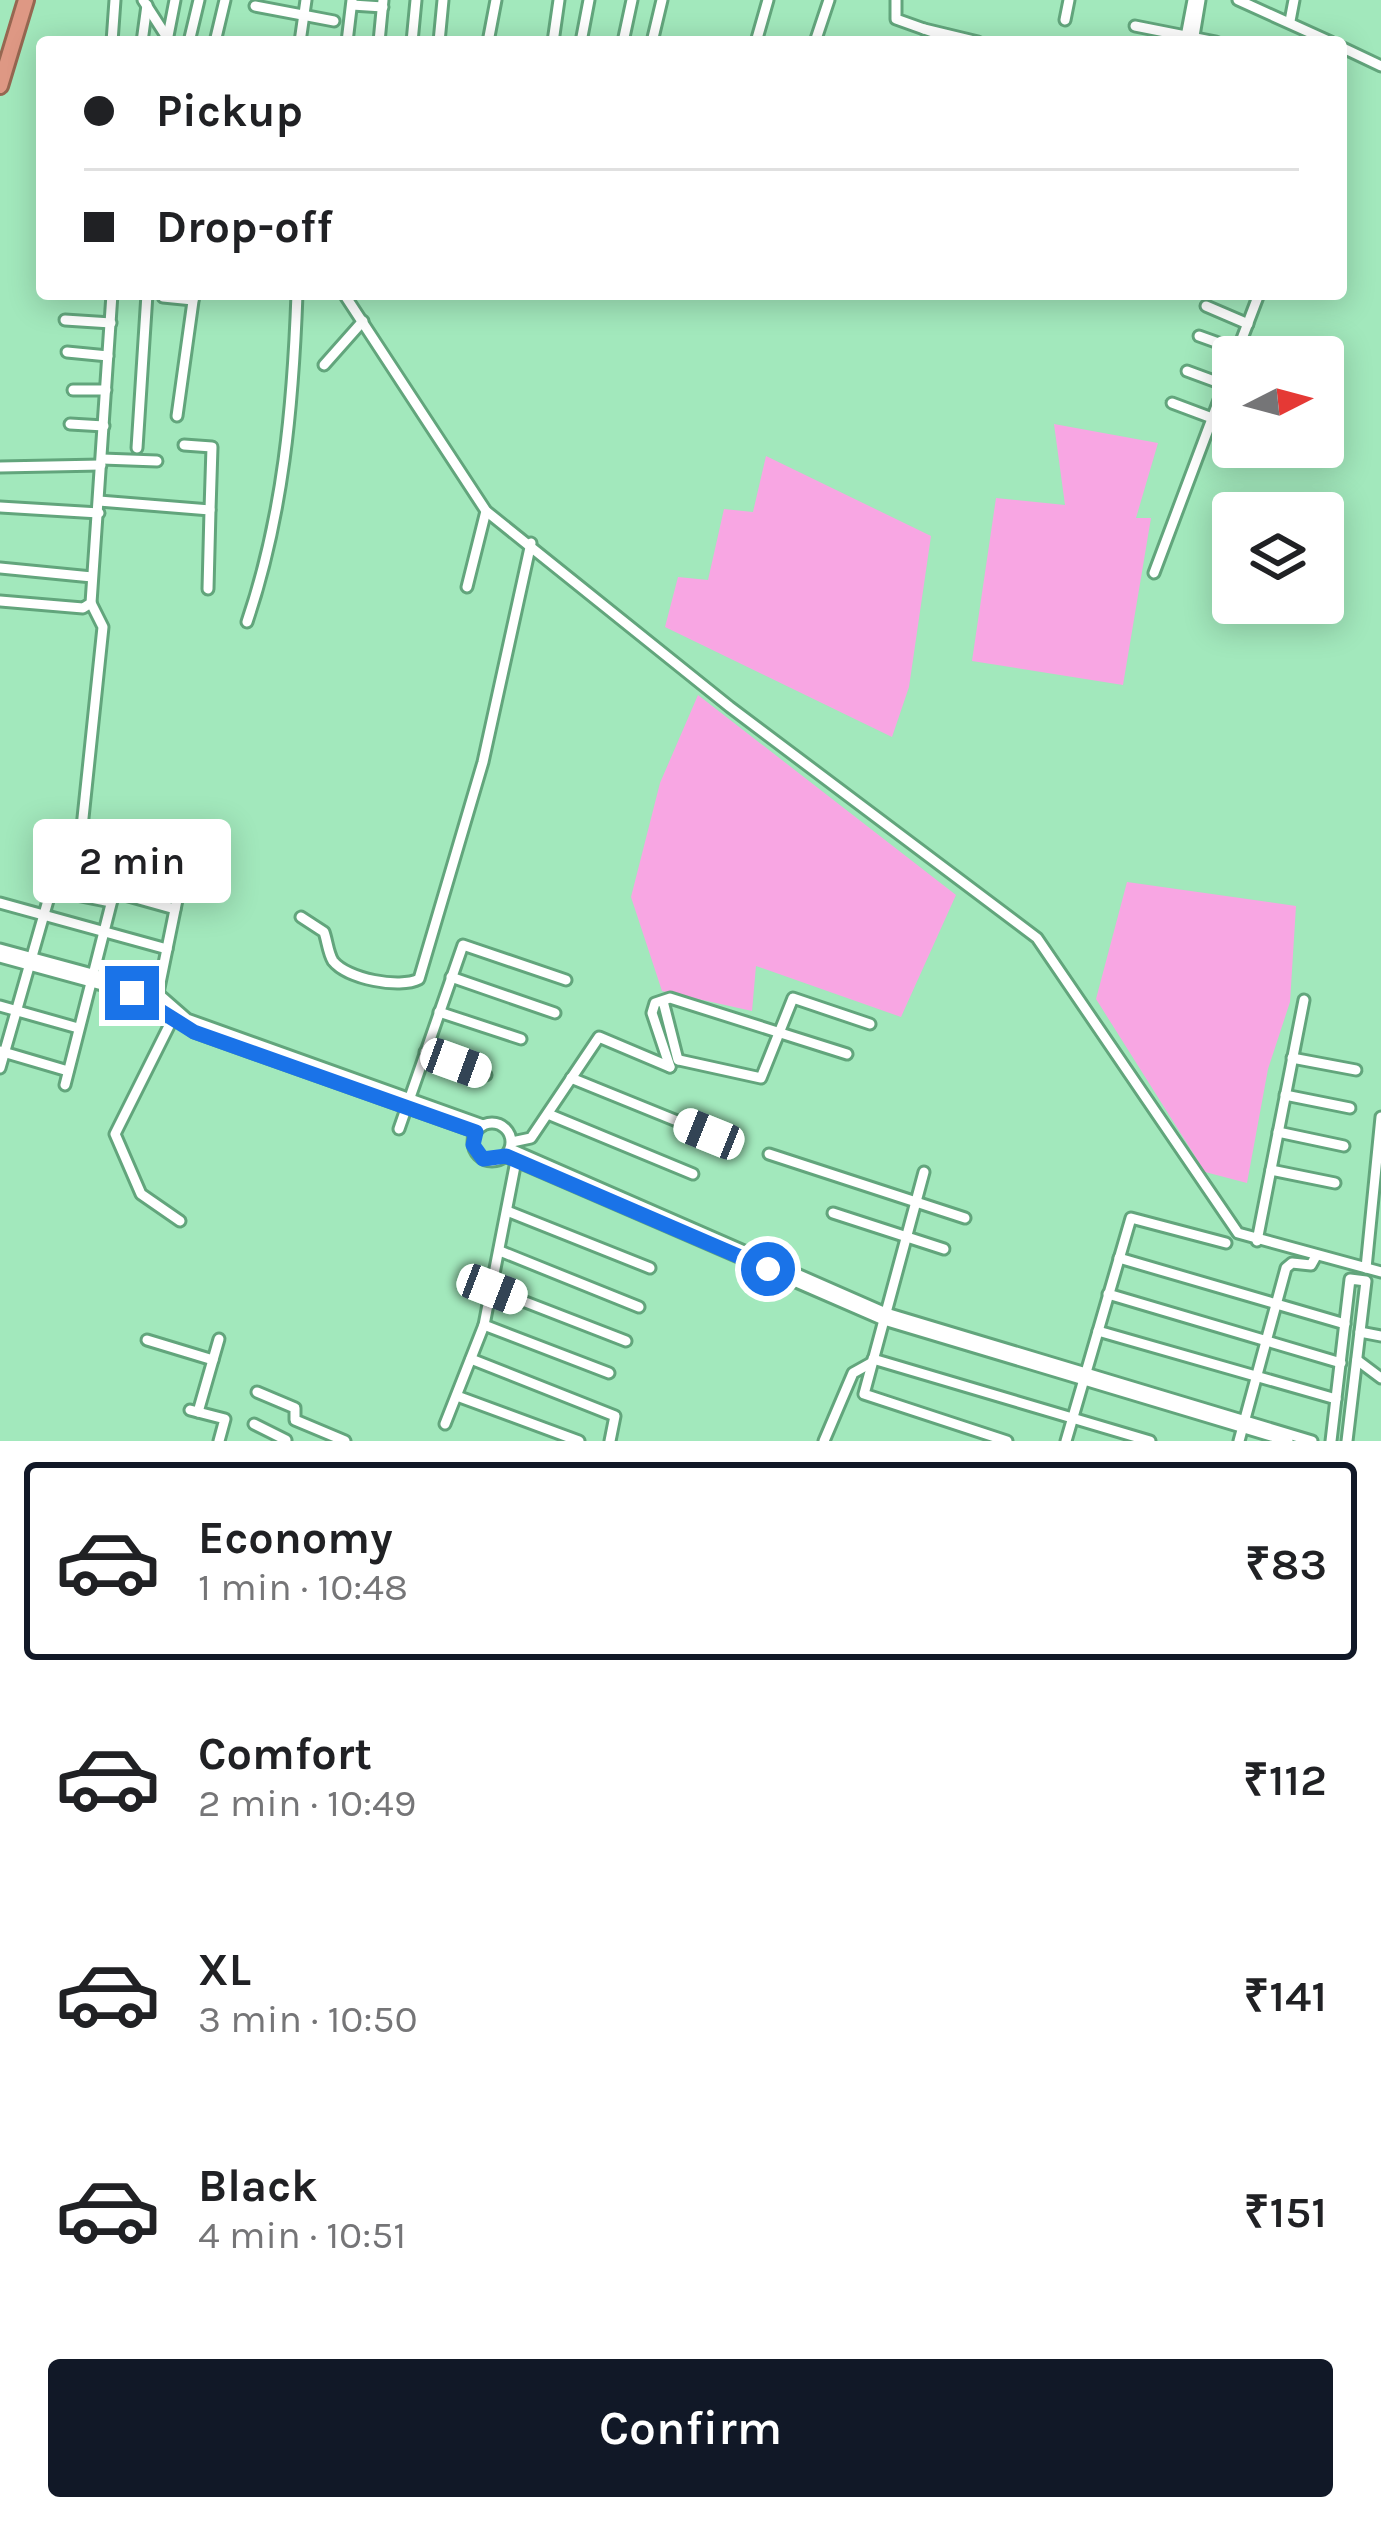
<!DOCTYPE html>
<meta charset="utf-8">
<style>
:root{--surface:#fff;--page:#f2f2f2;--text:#202124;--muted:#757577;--line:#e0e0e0;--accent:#111827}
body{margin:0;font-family:Karla,sans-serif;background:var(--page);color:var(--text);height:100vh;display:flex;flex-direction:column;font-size:45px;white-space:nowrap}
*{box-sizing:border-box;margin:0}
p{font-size:39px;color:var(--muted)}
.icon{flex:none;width:66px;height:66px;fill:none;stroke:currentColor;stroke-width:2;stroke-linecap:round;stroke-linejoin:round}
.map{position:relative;height:1441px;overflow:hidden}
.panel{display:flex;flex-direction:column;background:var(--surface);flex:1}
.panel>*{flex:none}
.banner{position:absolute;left:36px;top:36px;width:1311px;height:264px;border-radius:12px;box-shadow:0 6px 30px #0003;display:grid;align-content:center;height:264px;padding:0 48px;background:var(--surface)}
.needle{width:78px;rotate:84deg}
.tools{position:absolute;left:1212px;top:336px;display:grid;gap:24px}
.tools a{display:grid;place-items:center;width:132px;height:132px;border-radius:12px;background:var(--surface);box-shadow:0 6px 30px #0003;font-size:60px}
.end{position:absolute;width:54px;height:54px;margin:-27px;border:15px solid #1a73e8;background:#fff;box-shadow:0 0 0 6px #fff}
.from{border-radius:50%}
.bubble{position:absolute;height:84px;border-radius:12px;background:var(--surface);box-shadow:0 6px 30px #0003;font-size:39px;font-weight:600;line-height:84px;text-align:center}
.car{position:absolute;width:36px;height:72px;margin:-36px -18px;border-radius:15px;box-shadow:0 0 9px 3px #0007;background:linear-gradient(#fff 24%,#345 0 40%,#fff 0 76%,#345 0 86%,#fff 0)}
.banner b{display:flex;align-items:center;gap:42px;height:114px;font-size:45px}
.banner b+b{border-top:3px solid var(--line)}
.banner i{width:30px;height:30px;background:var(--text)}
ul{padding:21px 0 0;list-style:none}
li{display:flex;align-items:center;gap:36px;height:198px;margin:0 24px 18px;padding:0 24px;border:6px solid transparent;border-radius:12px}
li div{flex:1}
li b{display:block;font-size:45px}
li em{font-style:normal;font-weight:600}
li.active{border-color:var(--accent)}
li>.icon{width:108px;height:108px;stroke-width:1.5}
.primary-button{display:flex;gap:24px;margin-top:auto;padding:24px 48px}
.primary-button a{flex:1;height:138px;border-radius:12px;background:var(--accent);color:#fff;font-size:48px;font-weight:600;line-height:138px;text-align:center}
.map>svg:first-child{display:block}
.green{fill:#f8a6e3}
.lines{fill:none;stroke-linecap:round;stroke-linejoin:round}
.minor-casing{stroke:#62a57c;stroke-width:15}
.trunk-casing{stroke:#966751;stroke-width:20}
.minor{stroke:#fff;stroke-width:9}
.trunk{stroke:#de9884;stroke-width:14}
.route{stroke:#1a73e8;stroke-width:15}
</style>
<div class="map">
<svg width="1381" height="1441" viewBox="0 0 1381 1441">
<rect width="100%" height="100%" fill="#a2e8bc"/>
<!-- green -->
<g class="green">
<path d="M1054,424L1158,443L1136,518H1151L1123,685L972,661L996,498L1065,505Z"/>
<path d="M766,456L931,536L909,687L892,737L665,627L678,577L708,580L724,509L753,512Z"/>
<path d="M698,695L956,895L901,1017L756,966L752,1011L662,991L631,897L660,783Z"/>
<path d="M1127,882L1296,906L1290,1002L1268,1069L1247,1183L1205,1172L1096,999Z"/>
</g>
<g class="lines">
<defs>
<g id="minor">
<path d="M143,0L170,42"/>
<path d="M896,0V19L924,29"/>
<path d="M1238,0L1331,42"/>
<path d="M352,5L383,7"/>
<path d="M255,6L334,21"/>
<path d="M1065,20L1069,0"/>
<path d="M1290,21L1294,0"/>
<path d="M1135,26L1216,42"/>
<path d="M168,36L175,0"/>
<path d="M112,42L115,0"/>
<path d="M142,42L147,5"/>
<path d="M189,42L199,0"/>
<path d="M215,42L225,0"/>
<path d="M300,42L306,0"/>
<path d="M347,42L352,0"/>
<path d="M379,42L383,0"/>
<path d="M412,42L416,0"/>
<path d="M439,42L443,0"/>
<path d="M488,42L496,0"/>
<path d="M553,42L559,0"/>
<path d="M581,42L589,0"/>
<path d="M623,42L632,0"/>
<path d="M652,42L662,0"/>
<path d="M756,42L768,0"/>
<path d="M815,42L829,0"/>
<path d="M962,42L924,29L978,42"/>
<path d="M1185,42L1193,0"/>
<path d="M1193,42L1200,0"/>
<path d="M1341,47L1381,66"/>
<path d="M344,294L486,511L730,707L1037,938L1238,1233L1381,1272"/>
<path d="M163,297L193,300"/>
<path d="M1206,306L1248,324"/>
<path d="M65,320L111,323"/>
<path d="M1199,336L1238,350"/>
<path d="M67,352L108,356"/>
<path d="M1235,357L1259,294"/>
<path d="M324,365L363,321"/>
<path d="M1187,371L1225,385"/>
<path d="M73,390H106"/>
<path d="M1172,403L1212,418"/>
<path d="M177,416L194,294"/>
<path d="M70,424L104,426"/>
<path d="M184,445L212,447L210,510"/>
<path d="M137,448L147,294"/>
<path d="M102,459L157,461"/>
<path d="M0,467L101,465"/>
<path d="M99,501L210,510L208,589"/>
<path d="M0,507L99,513"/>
<path d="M0,568L92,577"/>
<path d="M1154,573L1233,363"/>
<path d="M467,587L486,511"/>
<path d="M0,601L83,608L91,603L112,294"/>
<path d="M247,622C283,516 293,406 297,294"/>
<path d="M81,837L103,627L91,603"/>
<path d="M140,876L179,890L158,993"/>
<path d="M114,892L175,909"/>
<path d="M0,903L167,949"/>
<path d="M301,917L324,932C327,940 328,953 333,961C347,979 400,989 419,979L483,762L531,543"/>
<path d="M0,949L155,991L187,1019L483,1125"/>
<path d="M0,957L146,997L194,1032L476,1132"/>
<path d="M451,977L555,1013"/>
<path d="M663,1001L678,1060"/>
<path d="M0,1006L78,1028"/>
<path d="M439,1012L521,1039"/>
<path d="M172,1020L115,1134L141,1194L180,1221"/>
<path d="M0,1051L68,1071"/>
<path d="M425,1052L486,1075"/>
<path d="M1292,1058L1356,1070"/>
<path d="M679,1060L761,1078L793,998L870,1024"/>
<path d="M670,1067L652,1013L655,1003L670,998L847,1054"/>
<path d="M0,1068L51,890L111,902"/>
<path d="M571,1078L709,1134"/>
<path d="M65,1085L124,853"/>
<path d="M1285,1095L1350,1108"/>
<path d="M548,1114L693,1174"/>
<circle cx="492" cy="1142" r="19"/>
<path d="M399,1129L463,945L566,980"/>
<path d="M1278,1132L1344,1146"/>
<path d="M512,1142L531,1138L599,1037L670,1067"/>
<path d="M511,1149L886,1313L1312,1441"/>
<path d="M769,1154L965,1218"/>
<path d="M505,1156L884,1320L1288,1441"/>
<path d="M1271,1170L1335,1183"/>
<path d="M924,1172L864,1394L1007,1441"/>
<path d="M507,1211L650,1268"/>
<path d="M833,1213L944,1249"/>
<path d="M1257,1241L1304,1000"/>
<path d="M500,1251L639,1307"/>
<path d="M1119,1258L1345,1324"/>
<path d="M1366,1268L1381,1117"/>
<path d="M492,1289L626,1341"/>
<path d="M1108,1294L1341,1363"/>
<path d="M484,1325L609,1373"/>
<path d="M1098,1331L1336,1399"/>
<path d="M1360,1332L1381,1336"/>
<path d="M147,1340L213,1360"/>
<path d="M471,1359L615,1416L610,1441"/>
<path d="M873,1359L1150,1441"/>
<path d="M1357,1360L1381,1378"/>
<path d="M257,1392L295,1408V1420L345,1441"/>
<path d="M457,1396L579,1441"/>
<path d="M190,1410L225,1419L219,1441"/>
<path d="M198,1412L219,1339"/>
<path d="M254,1424L286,1440"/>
<path d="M445,1424L484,1325L516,1161"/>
<path d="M824,1441L853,1373L871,1363"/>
<path d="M1066,1441L1131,1218L1226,1243"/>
<path d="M1239,1441L1286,1268L1292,1263L1311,1265L1316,1256"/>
<path d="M1331,1441L1350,1279L1366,1281L1347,1441"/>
</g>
<path id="trunk" d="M0,86L26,0"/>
</defs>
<!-- minor casing -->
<use href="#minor" class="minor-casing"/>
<!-- trunk casing -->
<use href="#trunk" class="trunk-casing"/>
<!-- minor -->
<use href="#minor" class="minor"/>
<!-- trunk -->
<use href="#trunk" class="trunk"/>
</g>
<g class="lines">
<!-- route -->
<path class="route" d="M132,993L194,1032L476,1132L473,1145L483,1159L506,1156L768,1269"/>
</g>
</svg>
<div class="tools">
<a><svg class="needle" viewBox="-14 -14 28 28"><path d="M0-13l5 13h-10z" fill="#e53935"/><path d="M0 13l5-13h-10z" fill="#757577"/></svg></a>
<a><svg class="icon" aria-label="layers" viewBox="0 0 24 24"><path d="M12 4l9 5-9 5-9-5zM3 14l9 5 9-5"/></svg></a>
</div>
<i class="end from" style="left:768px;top:1269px"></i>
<i class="end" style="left:132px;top:993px"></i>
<div class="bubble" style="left:33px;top:819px;width:198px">2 min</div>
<i class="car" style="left:456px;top:1063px;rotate:110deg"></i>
<i class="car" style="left:709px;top:1134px;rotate:292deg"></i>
<i class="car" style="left:492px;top:1289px;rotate:111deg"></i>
<div class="banner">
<b><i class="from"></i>Pickup</b>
<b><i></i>Drop-off</b>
</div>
</div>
<section class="panel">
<ul>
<li class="active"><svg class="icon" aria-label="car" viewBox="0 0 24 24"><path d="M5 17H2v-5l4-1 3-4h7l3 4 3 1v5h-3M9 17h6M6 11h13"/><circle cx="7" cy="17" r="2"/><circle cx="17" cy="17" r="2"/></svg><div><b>Economy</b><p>1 min · 10:48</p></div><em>₹83</em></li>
<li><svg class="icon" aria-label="car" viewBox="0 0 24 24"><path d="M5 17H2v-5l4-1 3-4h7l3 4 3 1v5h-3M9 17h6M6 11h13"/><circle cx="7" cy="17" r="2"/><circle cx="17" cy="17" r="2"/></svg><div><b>Comfort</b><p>2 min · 10:49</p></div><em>₹112</em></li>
<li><svg class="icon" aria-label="car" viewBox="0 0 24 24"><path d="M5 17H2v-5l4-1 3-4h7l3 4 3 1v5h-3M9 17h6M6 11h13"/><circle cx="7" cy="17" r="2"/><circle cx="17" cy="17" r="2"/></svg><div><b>XL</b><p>3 min · 10:50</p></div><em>₹141</em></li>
<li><svg class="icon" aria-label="car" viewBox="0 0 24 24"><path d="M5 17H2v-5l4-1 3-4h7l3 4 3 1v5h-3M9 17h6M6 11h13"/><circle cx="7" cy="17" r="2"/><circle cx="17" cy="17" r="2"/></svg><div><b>Black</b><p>4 min · 10:51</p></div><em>₹151</em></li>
</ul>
<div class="primary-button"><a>Confirm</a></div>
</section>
